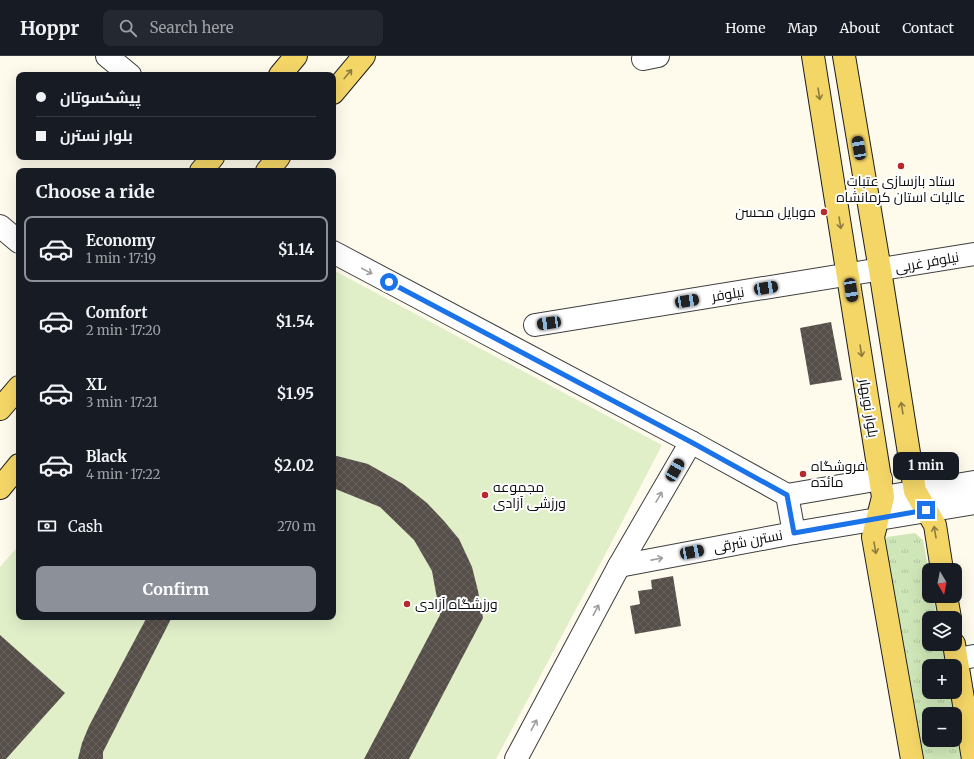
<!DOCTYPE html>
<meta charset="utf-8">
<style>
:root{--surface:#171b24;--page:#242831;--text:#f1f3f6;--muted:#9ea1a6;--line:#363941;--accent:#8c9099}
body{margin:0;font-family:Merriweather,Cairo,serif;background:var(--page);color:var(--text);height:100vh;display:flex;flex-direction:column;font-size:15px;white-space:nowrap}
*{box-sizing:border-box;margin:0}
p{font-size:13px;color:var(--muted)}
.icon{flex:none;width:22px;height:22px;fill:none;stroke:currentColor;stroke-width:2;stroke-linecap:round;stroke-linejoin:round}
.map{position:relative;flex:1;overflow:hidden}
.side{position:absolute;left:16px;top:112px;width:320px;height:452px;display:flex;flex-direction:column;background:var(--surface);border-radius:8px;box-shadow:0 4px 16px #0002}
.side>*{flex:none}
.guide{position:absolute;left:16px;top:16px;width:320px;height:88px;border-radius:8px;box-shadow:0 4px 16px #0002;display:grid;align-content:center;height:88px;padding:0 20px;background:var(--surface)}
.needle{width:26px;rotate:170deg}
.controls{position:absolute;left:922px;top:507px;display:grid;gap:8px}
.controls a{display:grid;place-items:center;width:40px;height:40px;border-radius:8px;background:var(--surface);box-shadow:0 4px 16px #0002;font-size:20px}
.end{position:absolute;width:18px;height:18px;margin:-9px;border:5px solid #1a73e8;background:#fff;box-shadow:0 0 0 2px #fff}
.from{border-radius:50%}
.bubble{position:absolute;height:28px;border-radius:8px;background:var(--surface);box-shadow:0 4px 16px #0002;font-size:13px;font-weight:700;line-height:28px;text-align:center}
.car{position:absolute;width:12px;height:24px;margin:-12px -6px;border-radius:5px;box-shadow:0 0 3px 1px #0007;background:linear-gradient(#222 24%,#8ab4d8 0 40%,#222 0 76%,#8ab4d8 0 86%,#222 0)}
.guide b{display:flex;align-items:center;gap:14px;height:38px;font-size:15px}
.guide b+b{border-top:1px solid var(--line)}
.guide i{width:10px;height:10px;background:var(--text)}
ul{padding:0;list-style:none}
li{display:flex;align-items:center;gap:12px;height:66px;margin:0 8px 6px;padding:0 12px;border:2px solid transparent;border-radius:8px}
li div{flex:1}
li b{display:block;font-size:15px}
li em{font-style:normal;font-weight:700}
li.on{border-color:var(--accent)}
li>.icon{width:36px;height:36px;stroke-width:1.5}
h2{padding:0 20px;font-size:18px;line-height:48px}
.pay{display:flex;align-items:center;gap:10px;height:44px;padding:0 20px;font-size:15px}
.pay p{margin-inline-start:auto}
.cta{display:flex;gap:8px;margin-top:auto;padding:8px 20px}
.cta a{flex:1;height:46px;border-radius:8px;background:var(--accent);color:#fff;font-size:16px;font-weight:700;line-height:46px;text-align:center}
header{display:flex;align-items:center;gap:24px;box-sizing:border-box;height:56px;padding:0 20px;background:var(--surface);border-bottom:1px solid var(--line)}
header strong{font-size:19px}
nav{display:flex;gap:22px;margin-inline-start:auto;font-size:14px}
.search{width:280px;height:36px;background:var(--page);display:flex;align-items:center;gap:10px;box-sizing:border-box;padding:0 14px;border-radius:8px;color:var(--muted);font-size:15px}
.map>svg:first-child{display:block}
.park{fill:url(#park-tufts)}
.pitch{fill:#e1efc9}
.building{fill:url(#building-cross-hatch)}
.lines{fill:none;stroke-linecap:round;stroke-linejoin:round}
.minor-casing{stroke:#3f3f3f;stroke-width:24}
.major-casing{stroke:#1d1d1d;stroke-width:24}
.minor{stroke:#fff;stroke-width:22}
.major{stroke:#f4d667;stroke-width:22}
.oneway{stroke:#8c7b3e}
.oneway2{stroke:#9e9e9e}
.route{stroke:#1a73e8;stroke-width:5}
.poi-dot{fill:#b7292c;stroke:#fff;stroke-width:1.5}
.labels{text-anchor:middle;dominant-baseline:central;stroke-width:4;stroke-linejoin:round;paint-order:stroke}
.poi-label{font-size:14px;fill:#0c0c0c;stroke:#fff;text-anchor:start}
.street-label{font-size:14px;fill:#0c0c0c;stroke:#fff}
</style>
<header>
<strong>Hoppr</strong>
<div class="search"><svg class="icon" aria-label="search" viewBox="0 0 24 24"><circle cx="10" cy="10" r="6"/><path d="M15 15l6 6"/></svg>Search here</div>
<nav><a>Home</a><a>Map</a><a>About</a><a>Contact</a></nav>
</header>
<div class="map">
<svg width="974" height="703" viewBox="0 0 974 703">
<defs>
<pattern id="park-tufts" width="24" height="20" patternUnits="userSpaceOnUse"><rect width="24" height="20" fill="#cfe7b8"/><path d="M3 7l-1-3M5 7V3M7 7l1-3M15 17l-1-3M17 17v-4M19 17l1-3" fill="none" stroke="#b1c59d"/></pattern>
<pattern id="building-cross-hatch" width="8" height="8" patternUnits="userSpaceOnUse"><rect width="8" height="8" fill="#554e49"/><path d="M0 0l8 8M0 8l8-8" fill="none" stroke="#68635f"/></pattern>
</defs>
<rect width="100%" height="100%" fill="#fefbec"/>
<!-- park -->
<path class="park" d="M915,477L923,484L929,516V540H933L937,562H929V588H942L946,610H929V636H951L955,658H929V684H955V660L963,703H922L882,491L887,481Z"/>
<!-- pitch -->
<path class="pitch" d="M333,214L662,389L606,497L496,703H0V511L19,489V561H333Z"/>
<!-- building -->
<g class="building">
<path d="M831,266L842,324L810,329L800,272Z"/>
<path d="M333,399L368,408L403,428L427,447L444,465L459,483L472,511L478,535L483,562L409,703H364L440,559L432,515L414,484L380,451L333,432Z"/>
<path d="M673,520L681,570L635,578L630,550L640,548L638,535L652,533L651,524Z"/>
<path d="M147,561H172L103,696V703H78L82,687L89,670Z"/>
<path d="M0,579L65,637L6,703H0Z"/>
</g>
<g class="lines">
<defs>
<g id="minor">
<path d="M107,0L130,19"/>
<path d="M643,3L658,0"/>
<path d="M0,170L19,186"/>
<path d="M333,196L691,386L787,439L881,423"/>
<path d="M535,269L974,198"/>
<path d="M787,439L794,477"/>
<path d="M883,441L974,426"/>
<path d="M619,510L794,477L974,447"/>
<path d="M957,603L974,600"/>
<path d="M516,703L619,510L691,386"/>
</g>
<g id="major">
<path d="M813,0L883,441L873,481L912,703"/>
<path d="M844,0L880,214L915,435L935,469L942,514"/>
<path d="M280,19L296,0"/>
<path d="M333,37L364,0"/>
<path d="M201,115L213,101"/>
<path d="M267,115L279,101"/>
<path d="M0,353L19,331"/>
<path d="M0,432L19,409"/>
<path d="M946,540L950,562"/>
<path d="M954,588L973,703"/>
</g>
</defs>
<!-- minor casing -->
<use href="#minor" class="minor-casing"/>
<!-- major casing -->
<use href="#major" class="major-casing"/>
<!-- minor -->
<use href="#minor" class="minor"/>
<!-- major -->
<use href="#major" class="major"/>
</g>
<!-- one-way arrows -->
<defs><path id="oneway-shaft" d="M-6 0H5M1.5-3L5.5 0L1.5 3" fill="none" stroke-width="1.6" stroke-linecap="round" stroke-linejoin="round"/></defs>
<g class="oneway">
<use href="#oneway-shaft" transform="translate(348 18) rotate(-50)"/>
<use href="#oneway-shaft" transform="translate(819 38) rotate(81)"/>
<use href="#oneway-shaft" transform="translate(840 167) rotate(81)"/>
<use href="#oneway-shaft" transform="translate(861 295) rotate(81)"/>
<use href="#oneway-shaft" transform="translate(902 352) rotate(-99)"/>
<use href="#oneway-shaft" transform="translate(935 476) rotate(-100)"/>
<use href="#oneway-shaft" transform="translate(875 492) rotate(80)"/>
</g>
<g class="oneway2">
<use href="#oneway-shaft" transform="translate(367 215) rotate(28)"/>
<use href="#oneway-shaft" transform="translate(659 441) rotate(-60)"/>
<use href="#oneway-shaft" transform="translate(657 503) rotate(-11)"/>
<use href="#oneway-shaft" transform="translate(596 554) rotate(-62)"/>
<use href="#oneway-shaft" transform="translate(534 669) rotate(-62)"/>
</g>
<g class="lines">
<!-- route -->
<path class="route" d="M389,226L691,386L787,439L794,477L926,454"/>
</g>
<!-- markers -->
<g class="poi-dot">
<circle cx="901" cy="110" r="4"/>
<circle cx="824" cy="156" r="4"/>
<circle cx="803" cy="418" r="4"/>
<circle cx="485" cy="439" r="4"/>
<circle cx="407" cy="548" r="4"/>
</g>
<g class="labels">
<!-- poi labels -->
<g class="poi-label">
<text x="901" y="125" text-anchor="middle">ستاد بازسازی عتبات<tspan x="901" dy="16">عالیات استان کرمانشاه</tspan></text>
<text x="816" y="156" text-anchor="end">موبایل محسن</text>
<text x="811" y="410">فروشگاه<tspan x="811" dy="16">مائده</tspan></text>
<text x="493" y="431">مجموعه<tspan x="493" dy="16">ورزشی آزادی</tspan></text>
<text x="415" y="548">ورزشگاه آزادی</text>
</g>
<!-- street labels -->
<g class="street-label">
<text transform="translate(927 206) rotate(-10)">نیلوفر غربی</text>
<text transform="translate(728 238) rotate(-9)">نیلوفر</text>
<text transform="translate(869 352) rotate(81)">بلوار نوبهار</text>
<text transform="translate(748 485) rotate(-11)">نسترن شرقی</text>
</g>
</g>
</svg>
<div class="controls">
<a><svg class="needle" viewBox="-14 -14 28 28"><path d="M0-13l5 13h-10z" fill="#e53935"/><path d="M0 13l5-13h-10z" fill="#9ea1a6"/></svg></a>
<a><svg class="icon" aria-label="layers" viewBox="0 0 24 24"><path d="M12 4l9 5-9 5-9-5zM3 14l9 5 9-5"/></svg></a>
<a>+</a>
<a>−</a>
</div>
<i class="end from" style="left:389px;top:226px"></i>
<i class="end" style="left:926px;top:454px"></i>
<div class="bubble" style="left:893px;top:396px;width:66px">1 min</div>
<i class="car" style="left:859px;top:92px;rotate:350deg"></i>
<i class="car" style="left:766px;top:232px;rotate:81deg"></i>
<i class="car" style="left:851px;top:234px;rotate:171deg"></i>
<i class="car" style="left:687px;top:245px;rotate:81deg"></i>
<i class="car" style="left:549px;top:267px;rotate:262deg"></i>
<i class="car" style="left:675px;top:414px;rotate:30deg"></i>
<i class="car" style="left:692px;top:496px;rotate:79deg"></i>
<div class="guide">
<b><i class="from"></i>پیشکسوتان</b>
<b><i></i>بلوار نسترن</b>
</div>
<section class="side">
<h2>Choose a ride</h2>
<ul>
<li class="on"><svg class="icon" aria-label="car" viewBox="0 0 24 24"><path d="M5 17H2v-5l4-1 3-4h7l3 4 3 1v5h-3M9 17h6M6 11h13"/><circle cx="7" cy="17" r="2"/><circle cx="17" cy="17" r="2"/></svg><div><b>Economy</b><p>1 min · 17:19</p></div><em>$1.14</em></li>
<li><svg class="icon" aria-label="car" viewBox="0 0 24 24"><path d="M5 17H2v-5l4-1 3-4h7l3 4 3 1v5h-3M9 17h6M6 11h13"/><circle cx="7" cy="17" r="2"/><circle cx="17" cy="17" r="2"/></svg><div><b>Comfort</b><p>2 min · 17:20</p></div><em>$1.54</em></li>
<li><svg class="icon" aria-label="car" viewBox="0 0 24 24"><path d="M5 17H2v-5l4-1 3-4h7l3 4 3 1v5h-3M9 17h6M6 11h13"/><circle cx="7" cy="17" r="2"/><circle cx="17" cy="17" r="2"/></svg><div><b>XL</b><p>3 min · 17:21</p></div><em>$1.95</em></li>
<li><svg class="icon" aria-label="car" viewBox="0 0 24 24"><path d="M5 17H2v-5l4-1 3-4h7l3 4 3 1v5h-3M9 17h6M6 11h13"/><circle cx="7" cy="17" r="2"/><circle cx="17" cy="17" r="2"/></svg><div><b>Black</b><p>4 min · 17:22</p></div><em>$2.02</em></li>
</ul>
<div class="pay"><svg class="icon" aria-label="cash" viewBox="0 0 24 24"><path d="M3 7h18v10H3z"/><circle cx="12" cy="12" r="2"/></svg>Cash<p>270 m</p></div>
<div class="cta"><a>Confirm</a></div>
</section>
</div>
